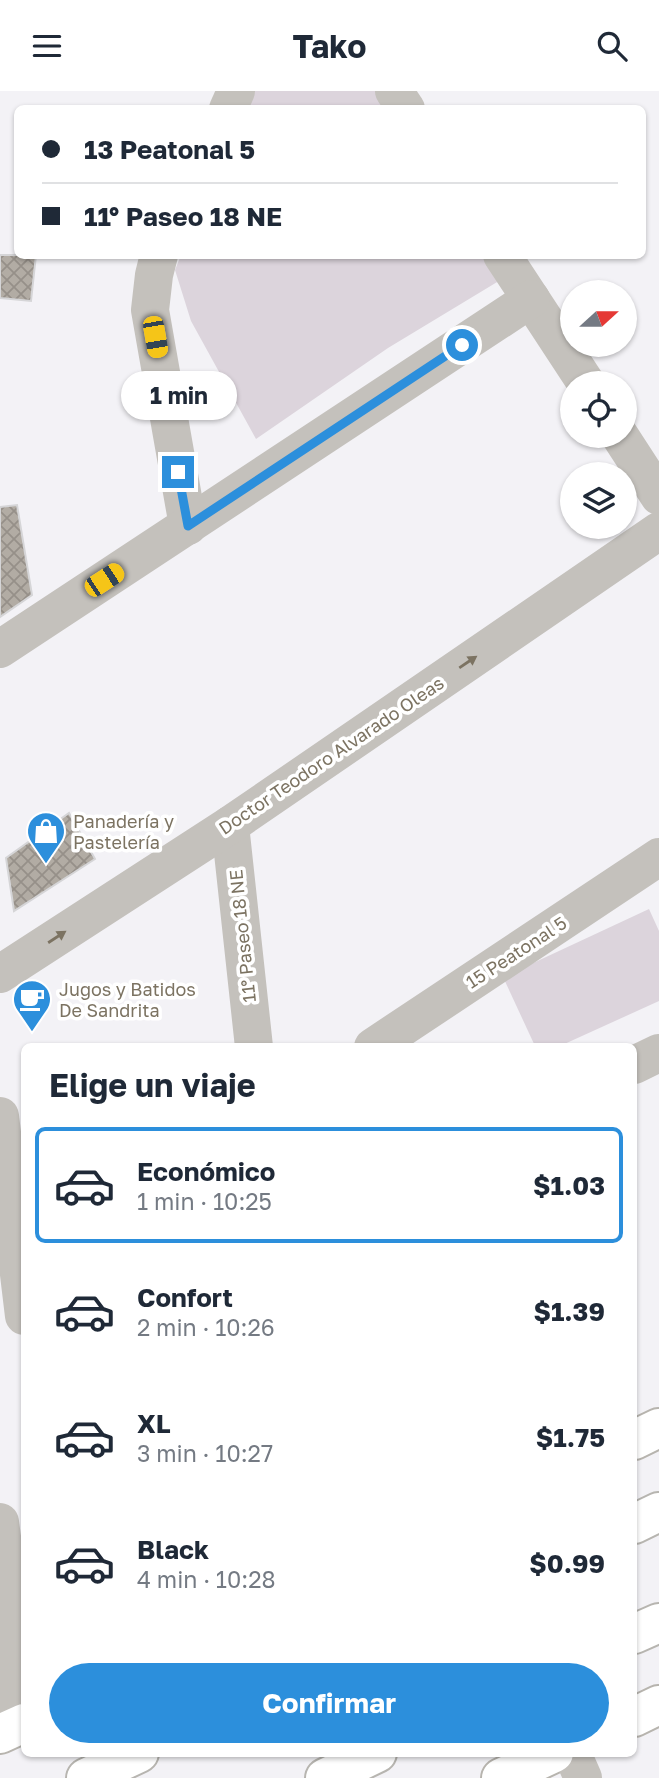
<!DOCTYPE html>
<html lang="es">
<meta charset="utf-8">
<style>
:root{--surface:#fff;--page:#f2f2f3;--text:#1f2937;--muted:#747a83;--line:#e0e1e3;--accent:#2c8fdc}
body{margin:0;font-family:"Golos Text",sans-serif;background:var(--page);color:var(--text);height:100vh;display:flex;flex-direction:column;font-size:26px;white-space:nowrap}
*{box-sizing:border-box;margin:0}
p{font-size:23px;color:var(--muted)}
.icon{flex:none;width:38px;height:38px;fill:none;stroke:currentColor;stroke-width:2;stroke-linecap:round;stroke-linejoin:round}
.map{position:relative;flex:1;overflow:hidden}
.sheet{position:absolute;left:21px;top:952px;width:616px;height:714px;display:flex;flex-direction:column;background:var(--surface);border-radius:10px;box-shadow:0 2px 5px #0004}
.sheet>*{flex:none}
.top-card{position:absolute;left:14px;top:14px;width:632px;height:154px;border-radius:10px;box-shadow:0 2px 5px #0004;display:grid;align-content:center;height:154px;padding:0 28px;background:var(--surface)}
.needle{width:46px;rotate:69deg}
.tools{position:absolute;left:560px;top:189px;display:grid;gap:14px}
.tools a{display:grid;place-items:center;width:77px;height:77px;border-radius:50%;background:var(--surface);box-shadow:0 2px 5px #0004;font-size:35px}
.end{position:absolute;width:32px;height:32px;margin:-16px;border:9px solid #2c8fdc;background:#fff;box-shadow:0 0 0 4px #fff}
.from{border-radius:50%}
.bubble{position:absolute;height:49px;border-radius:24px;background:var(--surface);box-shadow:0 2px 5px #0004;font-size:23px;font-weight:700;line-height:49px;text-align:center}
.car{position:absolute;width:21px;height:42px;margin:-21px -10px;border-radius:9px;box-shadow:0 0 5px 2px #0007;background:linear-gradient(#f5c518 24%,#345 0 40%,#f5c518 0 76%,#345 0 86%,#f5c518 0)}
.top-card b{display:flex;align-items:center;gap:24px;height:66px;font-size:26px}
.top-card b+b{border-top:2px solid var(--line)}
.top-card i{width:18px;height:18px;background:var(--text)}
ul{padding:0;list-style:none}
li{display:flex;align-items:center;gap:21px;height:116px;margin:0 14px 10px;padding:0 14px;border:4px solid transparent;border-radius:10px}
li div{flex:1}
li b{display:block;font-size:26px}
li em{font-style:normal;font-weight:700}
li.current{border-color:var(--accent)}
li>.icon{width:63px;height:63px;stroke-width:1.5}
h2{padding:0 28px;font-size:32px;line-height:84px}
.button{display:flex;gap:14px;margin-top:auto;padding:14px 28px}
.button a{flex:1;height:80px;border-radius:42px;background:var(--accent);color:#fff;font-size:28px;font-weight:700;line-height:80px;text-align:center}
header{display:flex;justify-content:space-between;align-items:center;height:91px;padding:0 28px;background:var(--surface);font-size:32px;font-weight:700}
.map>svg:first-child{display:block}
.park{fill:#dcd4dc}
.building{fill:url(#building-cross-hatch);stroke:#d5d5d7;stroke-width:2}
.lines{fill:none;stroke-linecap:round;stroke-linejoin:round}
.major-casing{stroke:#b7b4ae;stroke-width:42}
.highway-casing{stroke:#b7b5b0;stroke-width:42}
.minor{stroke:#c4c1bc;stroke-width:38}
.major{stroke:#fff;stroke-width:38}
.highway{stroke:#fff;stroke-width:38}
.oneway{fill:#7c7362}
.route{stroke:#2c8fdc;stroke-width:9}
.labels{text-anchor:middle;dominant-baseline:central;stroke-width:7;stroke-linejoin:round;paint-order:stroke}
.street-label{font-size:18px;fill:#7c7362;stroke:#fff}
.poi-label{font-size:18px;fill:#7c7362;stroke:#fff;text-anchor:start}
</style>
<header><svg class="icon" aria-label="menu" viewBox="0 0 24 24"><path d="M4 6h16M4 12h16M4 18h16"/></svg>Tako<svg class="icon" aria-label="search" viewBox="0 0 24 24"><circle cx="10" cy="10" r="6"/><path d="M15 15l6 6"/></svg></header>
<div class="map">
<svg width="659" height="1687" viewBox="0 0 659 1687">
<defs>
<pattern id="building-cross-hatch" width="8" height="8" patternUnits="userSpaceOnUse" patternTransform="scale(1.75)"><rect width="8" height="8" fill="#b2aca4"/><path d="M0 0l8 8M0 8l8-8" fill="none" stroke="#969089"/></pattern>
</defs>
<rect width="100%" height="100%" fill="#f3f2f6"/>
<!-- park -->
<g class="park">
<path d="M255,0H386L398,18H247Z"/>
<path d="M181,164H500L512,182L388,257L256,348L191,230L175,179Z"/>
<path d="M649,818L659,840V910L560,955H535L503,886Z"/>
</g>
<!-- building -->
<g class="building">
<path d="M0,164H36L31,210L0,207Z"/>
<path d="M17,414L32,504L0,526V416Z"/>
<path d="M69,722L95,768L14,820L6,767Z"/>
</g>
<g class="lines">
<defs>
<g id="major">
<path d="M634,1349L659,1337"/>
<path d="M634,1626L659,1614"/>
<path d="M0,1643L24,1632"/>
<path d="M501,1687L554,1662"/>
</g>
<g id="highway">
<path d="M634,1433L659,1421"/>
<path d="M634,1543L659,1532"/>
<path d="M86,1687L139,1662"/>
<path d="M325,1687L377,1662"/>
</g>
</defs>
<!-- major casing -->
<use href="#major" class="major-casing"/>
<!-- highway casing -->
<use href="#highway" class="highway-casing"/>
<!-- minor -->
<g class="minor">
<path d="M394,0L406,18"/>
<path d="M228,18L236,0"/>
<path d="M159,164L154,184L150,219L188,435"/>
<path d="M502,164L586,292"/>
<path d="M620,345L659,405"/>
<path d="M0,558L531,208"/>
<path d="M230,734L254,956"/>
<path d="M0,883L230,734L659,440"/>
<path d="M373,956L659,766"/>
<path d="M634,974L659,962"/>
<path d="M0,1025L24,1225"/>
<path d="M0,1431L9,1499L13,1596L9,1617L0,1635"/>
<path d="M572,1662L583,1687"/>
</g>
<!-- major -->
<use href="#major" class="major"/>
<!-- highway -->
<use href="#highway" class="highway"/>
</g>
<!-- one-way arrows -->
<defs><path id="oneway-solid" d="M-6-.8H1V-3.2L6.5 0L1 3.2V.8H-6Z" transform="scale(1.75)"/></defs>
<g class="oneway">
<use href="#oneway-solid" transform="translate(468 571) rotate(-34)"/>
<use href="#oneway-solid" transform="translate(57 846) rotate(-33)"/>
</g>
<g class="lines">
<!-- route -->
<path class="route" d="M178,381L188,435L462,254"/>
</g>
<!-- icons -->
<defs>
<symbol id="shop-pin" viewBox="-11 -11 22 30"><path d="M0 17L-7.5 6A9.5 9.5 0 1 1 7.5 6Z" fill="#2c8fdc" stroke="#fff"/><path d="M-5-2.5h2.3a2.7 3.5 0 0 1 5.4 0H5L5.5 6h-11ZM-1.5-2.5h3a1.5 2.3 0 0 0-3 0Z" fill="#fff"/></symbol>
<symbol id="cafe-pin" viewBox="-11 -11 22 30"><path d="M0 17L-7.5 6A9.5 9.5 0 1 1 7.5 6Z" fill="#2c8fdc" stroke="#fff"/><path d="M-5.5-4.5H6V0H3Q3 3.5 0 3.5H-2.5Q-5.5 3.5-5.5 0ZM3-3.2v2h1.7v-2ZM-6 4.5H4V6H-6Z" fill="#fff"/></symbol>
</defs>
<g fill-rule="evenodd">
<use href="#shop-pin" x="24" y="718" width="44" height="60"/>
<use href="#cafe-pin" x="10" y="886" width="44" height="60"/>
</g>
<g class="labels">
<!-- street labels -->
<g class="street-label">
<text transform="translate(331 664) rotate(-34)">Doctor Teodoro Alvarado Oleas</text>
<text transform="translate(242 845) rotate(-96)">11° Paseo 18 NE</text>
<text transform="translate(516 861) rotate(-33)">15 Peatonal 5</text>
</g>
<!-- poi labels -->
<g class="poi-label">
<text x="73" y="730">Panadería y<tspan x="73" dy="21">Pastelería</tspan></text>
<text x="59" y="898">Jugos y Batidos<tspan x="59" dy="21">De Sandrita</tspan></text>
</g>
</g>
</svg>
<div class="tools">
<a><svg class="needle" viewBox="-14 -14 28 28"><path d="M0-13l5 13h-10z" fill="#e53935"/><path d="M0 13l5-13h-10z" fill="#747a83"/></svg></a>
<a><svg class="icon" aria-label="locate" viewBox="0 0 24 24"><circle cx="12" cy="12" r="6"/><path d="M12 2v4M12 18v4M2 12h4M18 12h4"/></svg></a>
<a><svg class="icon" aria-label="layers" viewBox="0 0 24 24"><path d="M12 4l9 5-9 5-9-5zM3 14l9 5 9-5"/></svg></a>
</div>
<i class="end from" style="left:462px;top:254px"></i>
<i class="end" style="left:178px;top:381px"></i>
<div class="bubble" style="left:121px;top:280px;width:116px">1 min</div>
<i class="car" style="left:155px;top:246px;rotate:170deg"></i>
<i class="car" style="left:104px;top:489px;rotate:57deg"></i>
<div class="top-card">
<b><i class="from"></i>13 Peatonal 5</b>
<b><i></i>11° Paseo 18 NE</b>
</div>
<section class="sheet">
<h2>Elige un viaje</h2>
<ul>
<li class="current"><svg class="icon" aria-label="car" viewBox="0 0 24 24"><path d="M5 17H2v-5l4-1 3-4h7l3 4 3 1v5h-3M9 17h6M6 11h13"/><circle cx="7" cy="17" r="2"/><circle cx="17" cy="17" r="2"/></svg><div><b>Económico</b><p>1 min · 10:25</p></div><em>$1.03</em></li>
<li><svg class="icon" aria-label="car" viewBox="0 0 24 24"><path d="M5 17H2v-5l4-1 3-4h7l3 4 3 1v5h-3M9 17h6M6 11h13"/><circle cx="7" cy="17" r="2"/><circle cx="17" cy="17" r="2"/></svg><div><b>Confort</b><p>2 min · 10:26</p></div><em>$1.39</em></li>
<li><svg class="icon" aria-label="car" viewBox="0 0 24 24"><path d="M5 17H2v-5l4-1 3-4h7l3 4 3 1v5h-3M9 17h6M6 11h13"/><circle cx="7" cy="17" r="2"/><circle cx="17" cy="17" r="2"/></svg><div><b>XL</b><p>3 min · 10:27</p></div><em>$1.75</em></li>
<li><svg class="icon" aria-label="car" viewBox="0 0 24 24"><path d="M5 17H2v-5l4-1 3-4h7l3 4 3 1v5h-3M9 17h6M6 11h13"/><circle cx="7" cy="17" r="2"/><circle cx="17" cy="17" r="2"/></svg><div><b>Black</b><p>4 min · 10:28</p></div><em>$0.99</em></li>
</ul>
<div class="button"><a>Confirmar</a></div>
</section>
</div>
